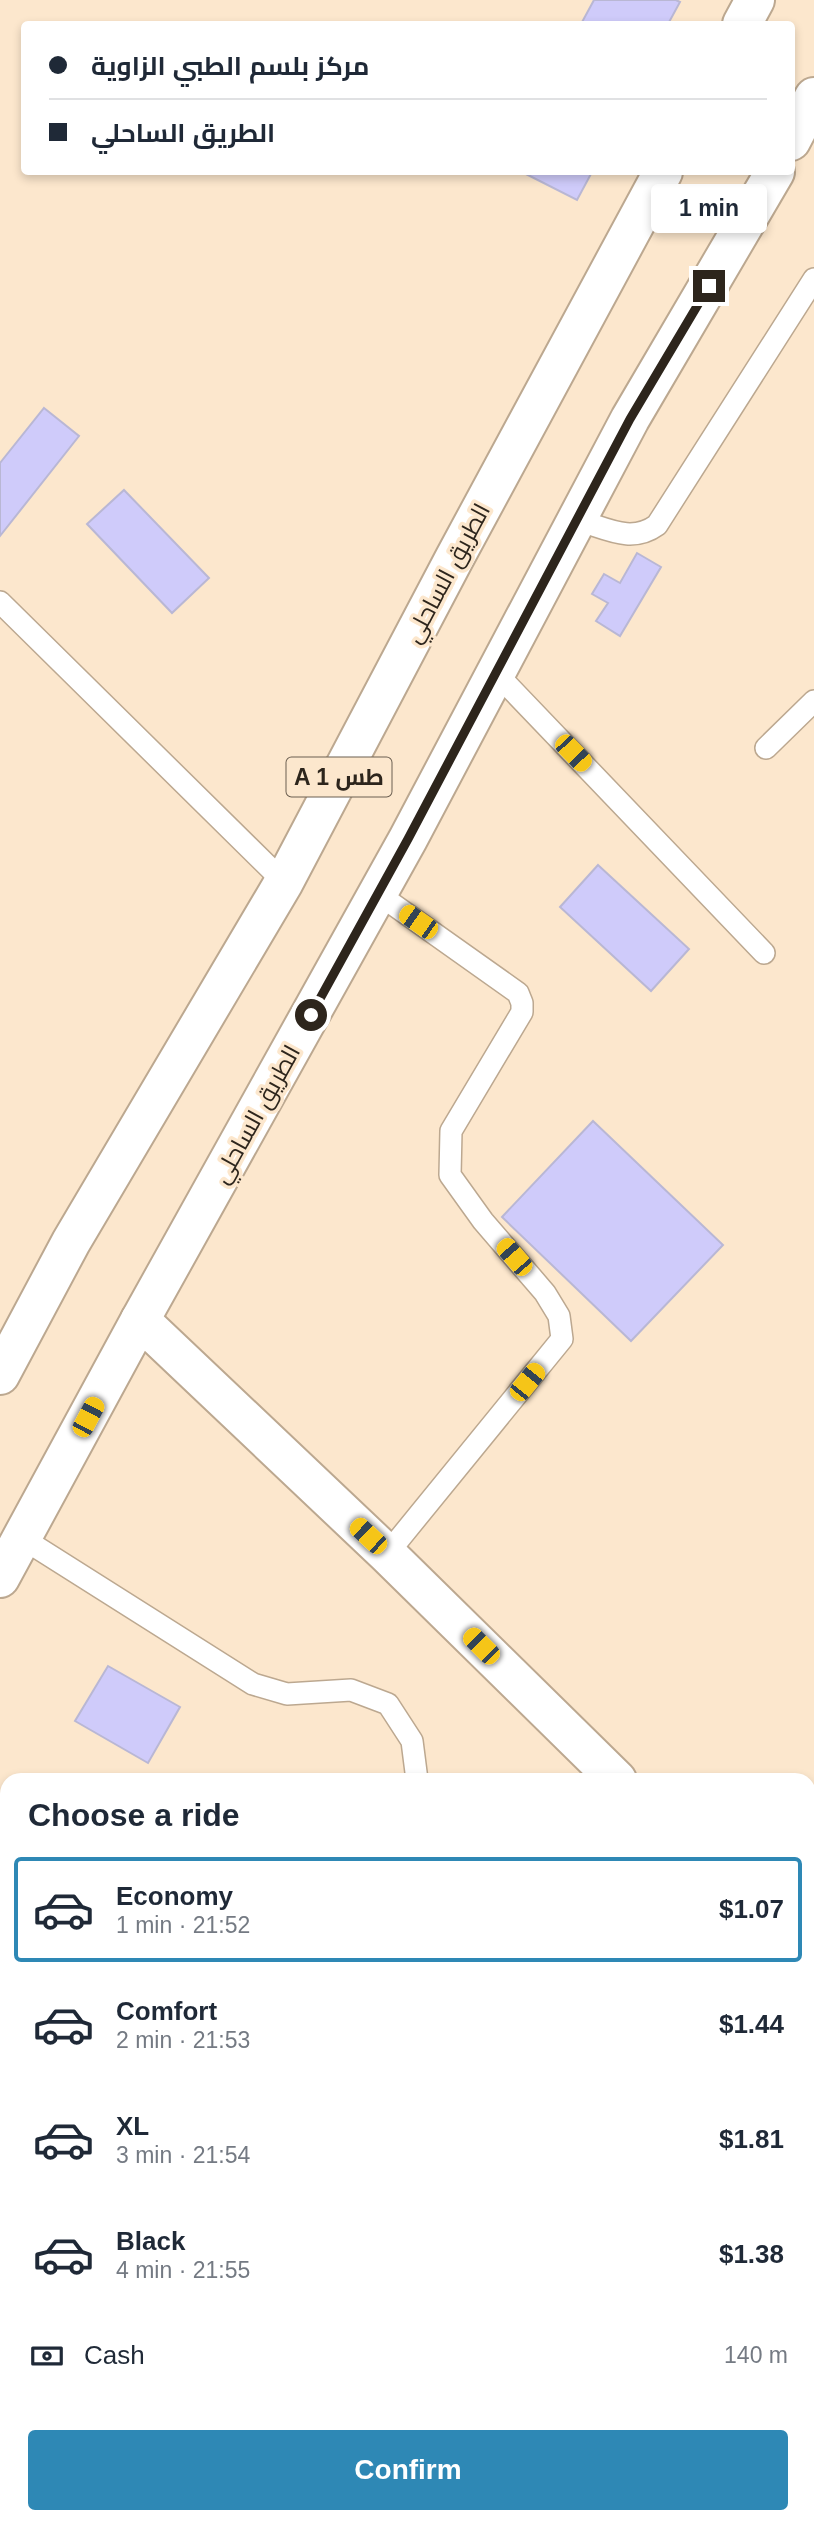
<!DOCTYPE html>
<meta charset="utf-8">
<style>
:root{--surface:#fff;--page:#f6f6f7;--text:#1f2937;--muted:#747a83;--line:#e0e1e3;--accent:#2e88b5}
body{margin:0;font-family:Arial,Cairo,sans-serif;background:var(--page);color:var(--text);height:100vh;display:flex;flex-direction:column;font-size:26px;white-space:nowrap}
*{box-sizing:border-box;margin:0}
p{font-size:23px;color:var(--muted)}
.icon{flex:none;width:38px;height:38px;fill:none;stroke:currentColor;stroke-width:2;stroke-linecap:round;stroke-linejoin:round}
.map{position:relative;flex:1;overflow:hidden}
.drawer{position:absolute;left:0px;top:1773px;width:816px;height:751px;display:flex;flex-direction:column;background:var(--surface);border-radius:21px 21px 0 0;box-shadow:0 4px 10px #0003}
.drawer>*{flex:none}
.top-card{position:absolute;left:21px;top:21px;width:774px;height:154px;border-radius:7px;box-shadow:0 4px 10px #0003;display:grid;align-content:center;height:154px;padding:0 28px;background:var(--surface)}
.end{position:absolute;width:32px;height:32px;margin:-16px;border:9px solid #2d251c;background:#fff;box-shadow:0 0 0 4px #fff}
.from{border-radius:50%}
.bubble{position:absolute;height:49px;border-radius:7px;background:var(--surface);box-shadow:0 4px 10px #0003;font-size:23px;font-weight:600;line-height:49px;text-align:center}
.car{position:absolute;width:21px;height:42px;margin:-21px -10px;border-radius:9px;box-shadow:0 0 5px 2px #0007;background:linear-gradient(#f5c518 24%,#345 0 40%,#f5c518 0 76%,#345 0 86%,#f5c518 0)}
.top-card b{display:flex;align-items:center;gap:24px;height:66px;font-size:26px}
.top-card b+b{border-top:2px solid var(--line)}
.top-card i{width:18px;height:18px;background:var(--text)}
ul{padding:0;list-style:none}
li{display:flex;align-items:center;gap:21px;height:105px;margin:0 14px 10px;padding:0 14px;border:4px solid transparent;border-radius:7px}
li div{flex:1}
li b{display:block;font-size:26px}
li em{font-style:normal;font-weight:600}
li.selected{border-color:var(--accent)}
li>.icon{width:63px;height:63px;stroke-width:1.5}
h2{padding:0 28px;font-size:32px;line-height:84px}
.pay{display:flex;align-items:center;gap:18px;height:77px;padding:0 28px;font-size:26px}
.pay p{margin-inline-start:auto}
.primary-button{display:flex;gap:14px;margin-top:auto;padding:14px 28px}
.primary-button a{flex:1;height:80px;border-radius:7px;background:var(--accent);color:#fff;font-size:28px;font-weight:600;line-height:80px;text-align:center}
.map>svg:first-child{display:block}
.building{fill:#cfcbfa;stroke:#b9b7d4;stroke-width:2}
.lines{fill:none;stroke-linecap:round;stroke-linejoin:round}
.service-casing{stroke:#bca890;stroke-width:24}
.minor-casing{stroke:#bca890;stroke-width:42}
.trunk-casing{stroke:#bca890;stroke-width:42}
.service{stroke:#fff;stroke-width:21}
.minor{stroke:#fff;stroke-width:38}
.trunk{stroke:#fff;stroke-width:38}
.route{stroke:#2d251c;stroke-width:9}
.labels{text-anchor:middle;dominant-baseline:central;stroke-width:7;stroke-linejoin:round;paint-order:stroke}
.shield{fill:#fce7cd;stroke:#6b5f51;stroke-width:2}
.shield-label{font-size:23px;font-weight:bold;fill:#2d251c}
.street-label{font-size:24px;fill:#2d251c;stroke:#fce7cd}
</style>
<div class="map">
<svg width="814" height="2523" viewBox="0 0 814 2523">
<rect width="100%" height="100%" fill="#fce7cd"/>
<!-- building -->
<g class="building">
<path d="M594,0H676L680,2L668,24H581Z"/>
<path d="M522,172H592L577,200Z"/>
<path d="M44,408L79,436L0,536V463Z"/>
<path d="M124,490L209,578L172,613L87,524Z"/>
<path d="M637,553L661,567L620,636L596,621L608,603L592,594L604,574L620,583Z"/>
<path d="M598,865L689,949L651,991L560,907Z"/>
<path d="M593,1121L723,1245L631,1341L502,1217Z"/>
<path d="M108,1666L180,1707L148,1763L75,1721Z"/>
<path d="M809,2277L814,2283V2457L808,2451Z"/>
<path d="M814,2498V2523H804L800,2516H808V2503Z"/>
</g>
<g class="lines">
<defs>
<g id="service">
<path d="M577,520C606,528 631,544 657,525L814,279"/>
<path d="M0,602L284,882"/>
<path d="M496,673L764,953"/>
<path d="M766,748L814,701"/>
<path d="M377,893L518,993L522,1003V1012L451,1131L450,1175L483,1221L545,1293L559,1316L562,1339L387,1554"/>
<path d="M22,1538L253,1684L287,1694L351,1690L388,1704L412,1741L417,1780"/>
</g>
<g id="minor">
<path d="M140,1320L387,1554L617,1780"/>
<path d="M808,1817L814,1811"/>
<path d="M808,1970L814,1976"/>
<path d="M0,2050L7,2055"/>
<path d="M483,2516L489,2523"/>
</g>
<g id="trunk">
<path d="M742,24L755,0"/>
<path d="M791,141L814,97"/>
<path d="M0,1375L71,1242L284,882L454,559L663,172"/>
<path d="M0,1578L140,1320L408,839L630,419L775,172"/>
</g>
</defs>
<!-- service casing -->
<use href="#service" class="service-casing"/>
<!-- minor casing -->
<use href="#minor" class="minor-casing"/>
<!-- trunk casing -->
<use href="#trunk" class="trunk-casing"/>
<!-- service -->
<use href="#service" class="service"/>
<!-- minor -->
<use href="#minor" class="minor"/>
<!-- trunk -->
<use href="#trunk" class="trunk"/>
</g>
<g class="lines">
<!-- route -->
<path class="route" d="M311,1015L408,839L630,419L709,286"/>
</g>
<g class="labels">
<!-- shield labels -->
<rect class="shield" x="286.5" y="757.5" width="105" height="39" rx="5"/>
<g class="shield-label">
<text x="339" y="777">A 1 طس</text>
</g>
<!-- street labels -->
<g class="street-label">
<text transform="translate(447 573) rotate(-62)">الطريق الساحلي</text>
<text transform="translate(256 1114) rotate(-61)">الطريق الساحلي</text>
</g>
</g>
</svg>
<i class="end from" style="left:311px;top:1015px"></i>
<i class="end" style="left:709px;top:286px"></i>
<div class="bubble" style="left:651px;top:184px;width:116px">1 min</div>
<i class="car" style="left:573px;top:753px;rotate:136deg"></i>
<i class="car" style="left:418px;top:922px;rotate:305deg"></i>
<i class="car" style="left:514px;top:1257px;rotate:319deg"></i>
<i class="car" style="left:527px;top:1382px;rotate:39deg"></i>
<i class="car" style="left:88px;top:1417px;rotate:28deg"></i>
<i class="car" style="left:368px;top:1536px;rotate:313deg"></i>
<i class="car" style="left:481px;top:1646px;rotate:315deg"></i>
<div class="top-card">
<b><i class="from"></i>مركز بلسم الطبي الزاوية</b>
<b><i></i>الطريق الساحلي</b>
</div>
<section class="drawer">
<h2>Choose a ride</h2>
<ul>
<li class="selected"><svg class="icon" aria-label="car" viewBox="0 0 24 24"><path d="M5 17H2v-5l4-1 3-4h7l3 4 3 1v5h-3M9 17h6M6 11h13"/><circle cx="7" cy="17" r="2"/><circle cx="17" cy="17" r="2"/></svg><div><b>Economy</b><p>1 min · 21:52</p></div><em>$1.07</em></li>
<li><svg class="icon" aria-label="car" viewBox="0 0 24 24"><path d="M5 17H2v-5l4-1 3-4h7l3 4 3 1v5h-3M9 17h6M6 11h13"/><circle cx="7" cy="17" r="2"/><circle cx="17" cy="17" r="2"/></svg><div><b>Comfort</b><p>2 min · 21:53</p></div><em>$1.44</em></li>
<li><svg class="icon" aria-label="car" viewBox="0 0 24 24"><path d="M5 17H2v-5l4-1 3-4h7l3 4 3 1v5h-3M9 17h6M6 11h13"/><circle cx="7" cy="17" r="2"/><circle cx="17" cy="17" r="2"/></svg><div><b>XL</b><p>3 min · 21:54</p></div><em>$1.81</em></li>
<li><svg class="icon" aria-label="car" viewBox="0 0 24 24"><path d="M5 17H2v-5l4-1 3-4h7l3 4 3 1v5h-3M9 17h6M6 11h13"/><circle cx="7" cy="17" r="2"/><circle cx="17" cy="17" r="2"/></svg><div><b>Black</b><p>4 min · 21:55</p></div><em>$1.38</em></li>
</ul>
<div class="pay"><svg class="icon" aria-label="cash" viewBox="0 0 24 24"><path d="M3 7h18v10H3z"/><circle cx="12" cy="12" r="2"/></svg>Cash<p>140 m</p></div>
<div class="primary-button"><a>Confirm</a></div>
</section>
</div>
